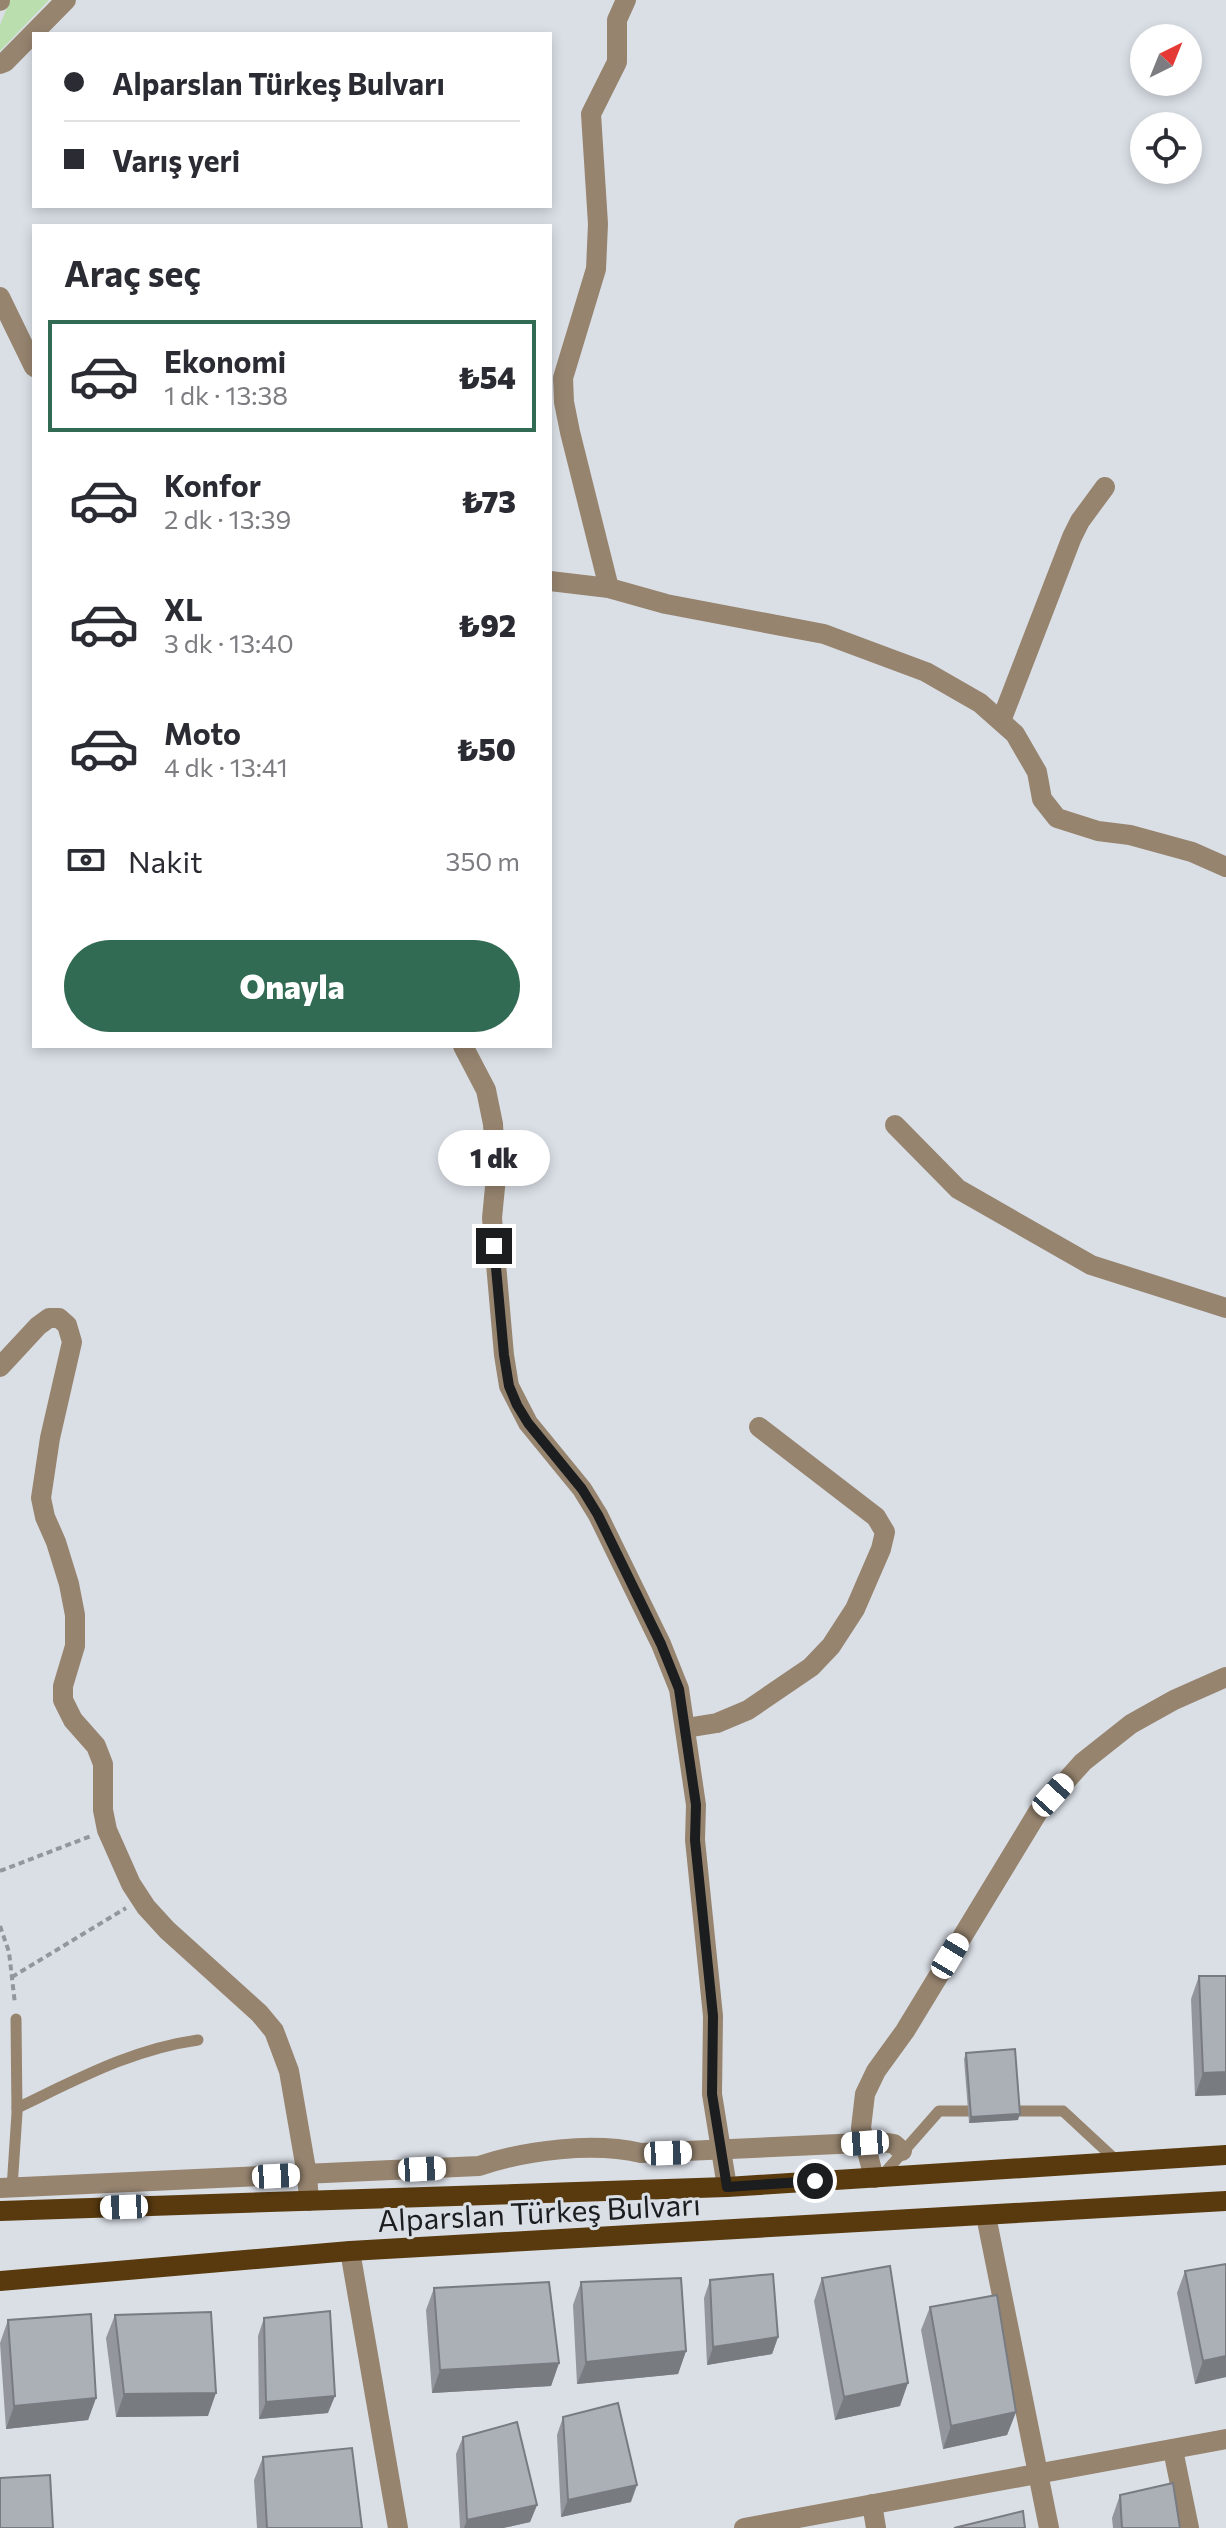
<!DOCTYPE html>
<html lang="tr">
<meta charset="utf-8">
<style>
:root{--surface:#fff;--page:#f2f2f3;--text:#2b2b33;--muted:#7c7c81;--line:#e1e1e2;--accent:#326b53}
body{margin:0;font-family:Commissioner,sans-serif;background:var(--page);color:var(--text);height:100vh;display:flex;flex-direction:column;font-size:30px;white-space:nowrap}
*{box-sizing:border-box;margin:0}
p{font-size:26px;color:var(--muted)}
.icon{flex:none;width:44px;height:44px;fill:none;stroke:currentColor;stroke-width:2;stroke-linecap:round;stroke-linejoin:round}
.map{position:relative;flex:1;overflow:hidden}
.side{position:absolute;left:32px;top:224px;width:520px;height:824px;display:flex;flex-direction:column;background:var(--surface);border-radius:0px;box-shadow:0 4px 12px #0003}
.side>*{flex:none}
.hud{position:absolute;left:32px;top:32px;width:520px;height:176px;border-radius:0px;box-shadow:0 4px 12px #0003;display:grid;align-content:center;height:176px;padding:0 32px;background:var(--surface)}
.needle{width:52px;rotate:43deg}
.controls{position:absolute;left:1130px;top:24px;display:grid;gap:16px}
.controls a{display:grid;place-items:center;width:72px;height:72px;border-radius:50%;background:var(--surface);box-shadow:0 4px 12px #0003;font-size:40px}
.end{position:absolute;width:36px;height:36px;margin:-18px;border:10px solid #1b1d1f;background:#fff;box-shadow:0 0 0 4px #fff}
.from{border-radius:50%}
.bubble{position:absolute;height:56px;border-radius:28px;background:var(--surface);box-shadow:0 4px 12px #0003;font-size:26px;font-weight:800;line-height:56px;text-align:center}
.car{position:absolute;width:24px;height:48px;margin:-24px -12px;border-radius:10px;box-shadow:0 0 6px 2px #0007;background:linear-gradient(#fff 24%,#345 0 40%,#fff 0 76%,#345 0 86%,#fff 0)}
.hud b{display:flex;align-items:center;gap:28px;height:76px;font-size:30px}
.hud b+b{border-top:2px solid var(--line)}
.hud i{width:20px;height:20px;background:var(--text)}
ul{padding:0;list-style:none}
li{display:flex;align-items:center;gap:24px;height:112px;margin:0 16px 12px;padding:0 16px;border:4px solid transparent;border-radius:0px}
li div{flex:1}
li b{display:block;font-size:30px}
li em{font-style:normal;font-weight:800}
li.selected{border-color:var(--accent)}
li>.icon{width:72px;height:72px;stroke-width:1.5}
h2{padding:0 32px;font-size:36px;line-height:96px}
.pay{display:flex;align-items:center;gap:20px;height:88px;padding:0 32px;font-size:30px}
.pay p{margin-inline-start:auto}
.primary-button{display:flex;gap:16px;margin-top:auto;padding:16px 32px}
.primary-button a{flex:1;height:92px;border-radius:48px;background:var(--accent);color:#fff;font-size:32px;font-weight:800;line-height:92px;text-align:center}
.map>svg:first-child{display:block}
.green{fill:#badeae}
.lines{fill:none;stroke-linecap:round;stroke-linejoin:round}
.path{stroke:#93979c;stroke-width:4;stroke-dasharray:6 4;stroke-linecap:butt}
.service{stroke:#96846f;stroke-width:11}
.minor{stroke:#96846f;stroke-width:20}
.tertiary{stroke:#96846f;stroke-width:20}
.primary{stroke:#593a0f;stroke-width:20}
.wall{fill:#93979d}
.shaded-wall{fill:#787b80}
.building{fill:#abb0b7;stroke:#787b80;stroke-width:2}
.route{stroke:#1b1d1f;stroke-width:10}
.labels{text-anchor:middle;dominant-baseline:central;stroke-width:6;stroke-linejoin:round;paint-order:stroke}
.street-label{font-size:30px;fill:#1b1d1f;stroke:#dadfe6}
</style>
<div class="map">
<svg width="1226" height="2528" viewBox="0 0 1226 2528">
<rect width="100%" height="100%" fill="#dadfe6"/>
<!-- green -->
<path class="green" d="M10,0H49L0,51V25Z"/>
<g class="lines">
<!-- path -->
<g class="path">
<path d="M0,1871L91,1836"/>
<path d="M0,1926L9,1952L15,2004"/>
<path d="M12,1977L126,1908"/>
</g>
<!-- service -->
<g class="service">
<path d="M17,2108C76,2080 132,2049 198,2040"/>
<path d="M1007,2111H1063L1118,2162"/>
<path d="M881,2177L939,2111H982"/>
<path d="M12,2188L17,2113L16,2019"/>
</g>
<!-- minor -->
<g class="minor">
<path d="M0,64L5,62L66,0"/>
<path d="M609,588L570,432L564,402L563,378L596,269L598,224L591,114L617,62V20L626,0"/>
<path d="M1001,721L1072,537L1080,521L1105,487"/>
<path d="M463,1046L486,1090L493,1124L496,1177L492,1218L504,1355L509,1386L528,1423L582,1489L598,1515L661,1644L679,1689L696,1805L695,1840L713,2016L712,2094L727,2187"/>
<path d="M895,1125L958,1189L1091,1265L1226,1308"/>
<path d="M0,1367L38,1326L49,1318H59L67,1325L72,1342L50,1438L41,1498L45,1517L56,1542L69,1584L75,1615V1646L63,1686V1700L73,1720L96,1746L103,1764V1810L107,1830L131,1884L146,1907L167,1930L259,2013L274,2031L289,2071L307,2175L309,2201"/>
<path d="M686,1728L717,1723L748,1710L811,1667L831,1646L855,1609L881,1549L885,1532L876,1517L759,1427"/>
<path d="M874,2178L861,2128L865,2094L876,2071L905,2031L1038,1812L1083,1762L1131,1724L1174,1700L1226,1677"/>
<path d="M0,2188L479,2166C527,2150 593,2142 641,2153L882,2142L894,2144L902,2151"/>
<path d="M986,2216L1049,2528"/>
<path d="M350,2251L398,2528"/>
<path d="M1173,2450L1189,2528"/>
<path d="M872,2504L876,2528"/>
<path d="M744,2528L1226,2439"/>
</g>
<!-- tertiary -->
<g class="tertiary">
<path d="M0,1V0"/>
<path d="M0,297L34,367"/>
<path d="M550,581L609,588L666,604L824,634L926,672L980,703L1015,734L1037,772L1042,799L1057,818L1098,831L1130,835L1192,852L1226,867"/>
</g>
<!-- primary -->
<g class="primary">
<path d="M0,2211L727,2187L1226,2155"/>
<path d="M0,2281L350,2251L1226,2201"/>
</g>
</g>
<!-- wall -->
<g class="wall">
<path d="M1199,1976L1226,2095L1195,2096L1191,1999Z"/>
<path d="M966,2053L1018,2120L969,2123L964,2059Z"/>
<path d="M1226,2264V2377L1195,2384L1177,2293L1185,2271Z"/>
<path d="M822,2278L900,2406L835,2420L814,2301Z"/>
<path d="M710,2280L778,2337L772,2354L707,2365L704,2298Z"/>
<path d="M581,2282L686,2351L678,2374L577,2384L573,2305Z"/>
<path d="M434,2288L559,2363L551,2386L432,2393L426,2310Z"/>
<path d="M930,2307L1016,2412L1007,2435L943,2449L921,2330Z"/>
<path d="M115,2315L208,2416L116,2417L106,2338Z"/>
<path d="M264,2318L328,2413L259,2419L258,2336Z"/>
<path d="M8,2320L96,2398L88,2420L6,2429L0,2343Z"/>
<path d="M563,2417L631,2502L561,2517L557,2435Z"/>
<path d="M463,2437L537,2505L530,2522L503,2528H460L456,2454Z"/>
<path d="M263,2457L362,2528H257L254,2480Z"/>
<path d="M1120,2495L1180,2528H1113L1112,2518Z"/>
</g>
<!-- shaded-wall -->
<g class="shaded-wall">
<path d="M1226,2072V2095L1195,2096L1203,2073Z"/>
<path d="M1020,2114L1018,2120L969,2123L971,2117Z"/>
<path d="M778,2337L772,2354L707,2365L713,2347Z"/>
<path d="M686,2351L678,2374L577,2384L586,2362Z"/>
<path d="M1226,2356V2377L1195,2384L1203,2361Z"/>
<path d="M559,2363L551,2386L432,2393L440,2370Z"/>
<path d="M908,2383L900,2406L835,2420L844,2397Z"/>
<path d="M216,2393L208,2416L116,2417L124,2394Z"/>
<path d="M335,2396L328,2413L259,2419L266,2402Z"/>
<path d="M96,2398L88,2420L6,2429L14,2406Z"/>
<path d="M1016,2412L1007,2435L943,2449L951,2426Z"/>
<path d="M637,2485L631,2502L561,2517L568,2500Z"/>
<path d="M537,2505L530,2522L503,2528H464L467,2520Z"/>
</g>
<!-- building -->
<g class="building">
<path d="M1199,1976H1226V2072L1203,2073Z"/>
<path d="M1015,2049L1020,2114L971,2117L966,2053Z"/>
<path d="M1226,2264V2356L1203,2361L1185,2271Z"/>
<path d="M890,2266L908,2383L844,2397L822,2278Z"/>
<path d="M773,2274L778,2337L713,2347L710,2280Z"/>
<path d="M681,2278L686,2351L586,2362L581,2282Z"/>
<path d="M549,2282L559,2363L440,2370L434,2288Z"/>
<path d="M997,2295L1016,2412L951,2426L930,2307Z"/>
<path d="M330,2311L335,2396L266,2402L264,2318Z"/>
<path d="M211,2312L216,2393L124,2394L115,2315Z"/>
<path d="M91,2314L96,2398L14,2406L8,2320Z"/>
<path d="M618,2403L637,2485L568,2500L563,2417Z"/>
<path d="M517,2422L537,2505L467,2520L463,2437Z"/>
<path d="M352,2448L362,2528H267L263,2457Z"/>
<path d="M50,2475L53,2528H0V2478Z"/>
<path d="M1173,2483L1180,2528H1122L1120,2495Z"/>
<path d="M1023,2511L1025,2528H954Z"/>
</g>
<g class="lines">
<!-- route -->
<path class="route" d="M494,1246L504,1355L509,1386L517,1405L528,1423L582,1489L598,1515L661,1644L679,1689L696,1805L695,1840L713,2016L712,2094L727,2187L815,2181"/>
</g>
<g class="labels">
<!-- street labels -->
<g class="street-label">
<text transform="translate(539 2211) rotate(-3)">Alparslan Türkeş Bulvarı</text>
</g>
</g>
</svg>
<div class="controls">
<a><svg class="needle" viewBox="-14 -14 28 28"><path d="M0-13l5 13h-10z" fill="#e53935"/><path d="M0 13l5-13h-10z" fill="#7c7c81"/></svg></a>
<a><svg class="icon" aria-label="locate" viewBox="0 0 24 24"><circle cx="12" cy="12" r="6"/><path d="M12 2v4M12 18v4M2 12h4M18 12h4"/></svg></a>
</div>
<i class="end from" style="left:815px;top:2181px"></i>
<i class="end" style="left:494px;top:1246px"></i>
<div class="bubble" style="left:438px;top:1130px;width:112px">1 dk</div>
<i class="car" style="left:1053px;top:1795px;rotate:42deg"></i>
<i class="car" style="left:950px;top:1956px;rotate:31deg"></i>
<i class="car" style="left:865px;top:2143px;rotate:266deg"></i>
<i class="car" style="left:668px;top:2153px;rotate:88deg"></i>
<i class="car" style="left:422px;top:2169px;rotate:87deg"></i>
<i class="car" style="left:276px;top:2176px;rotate:87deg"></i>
<i class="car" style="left:124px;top:2207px;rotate:268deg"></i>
<div class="hud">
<b><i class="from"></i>Alparslan Türkeş Bulvarı</b>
<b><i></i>Varış yeri</b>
</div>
<section class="side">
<h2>Araç seç</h2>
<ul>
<li class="selected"><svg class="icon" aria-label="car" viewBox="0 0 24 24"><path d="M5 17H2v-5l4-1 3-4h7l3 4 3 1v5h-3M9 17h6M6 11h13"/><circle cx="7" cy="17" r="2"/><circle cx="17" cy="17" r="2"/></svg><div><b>Ekonomi</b><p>1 dk · 13:38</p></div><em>₺54</em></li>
<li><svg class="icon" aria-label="car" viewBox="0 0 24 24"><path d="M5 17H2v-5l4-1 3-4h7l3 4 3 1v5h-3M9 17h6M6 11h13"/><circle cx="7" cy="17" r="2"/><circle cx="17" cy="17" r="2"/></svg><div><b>Konfor</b><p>2 dk · 13:39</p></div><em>₺73</em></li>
<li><svg class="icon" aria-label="car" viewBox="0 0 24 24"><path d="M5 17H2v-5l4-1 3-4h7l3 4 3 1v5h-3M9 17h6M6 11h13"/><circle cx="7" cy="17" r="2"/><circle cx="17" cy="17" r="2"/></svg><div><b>XL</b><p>3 dk · 13:40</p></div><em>₺92</em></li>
<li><svg class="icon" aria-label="car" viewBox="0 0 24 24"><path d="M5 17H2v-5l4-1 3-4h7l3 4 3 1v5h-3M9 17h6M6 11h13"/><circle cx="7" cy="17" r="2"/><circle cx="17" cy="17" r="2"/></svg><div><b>Moto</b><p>4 dk · 13:41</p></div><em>₺50</em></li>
</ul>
<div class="pay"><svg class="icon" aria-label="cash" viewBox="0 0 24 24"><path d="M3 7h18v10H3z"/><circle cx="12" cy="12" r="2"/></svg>Nakit<p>350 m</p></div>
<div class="primary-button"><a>Onayla</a></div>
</section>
</div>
